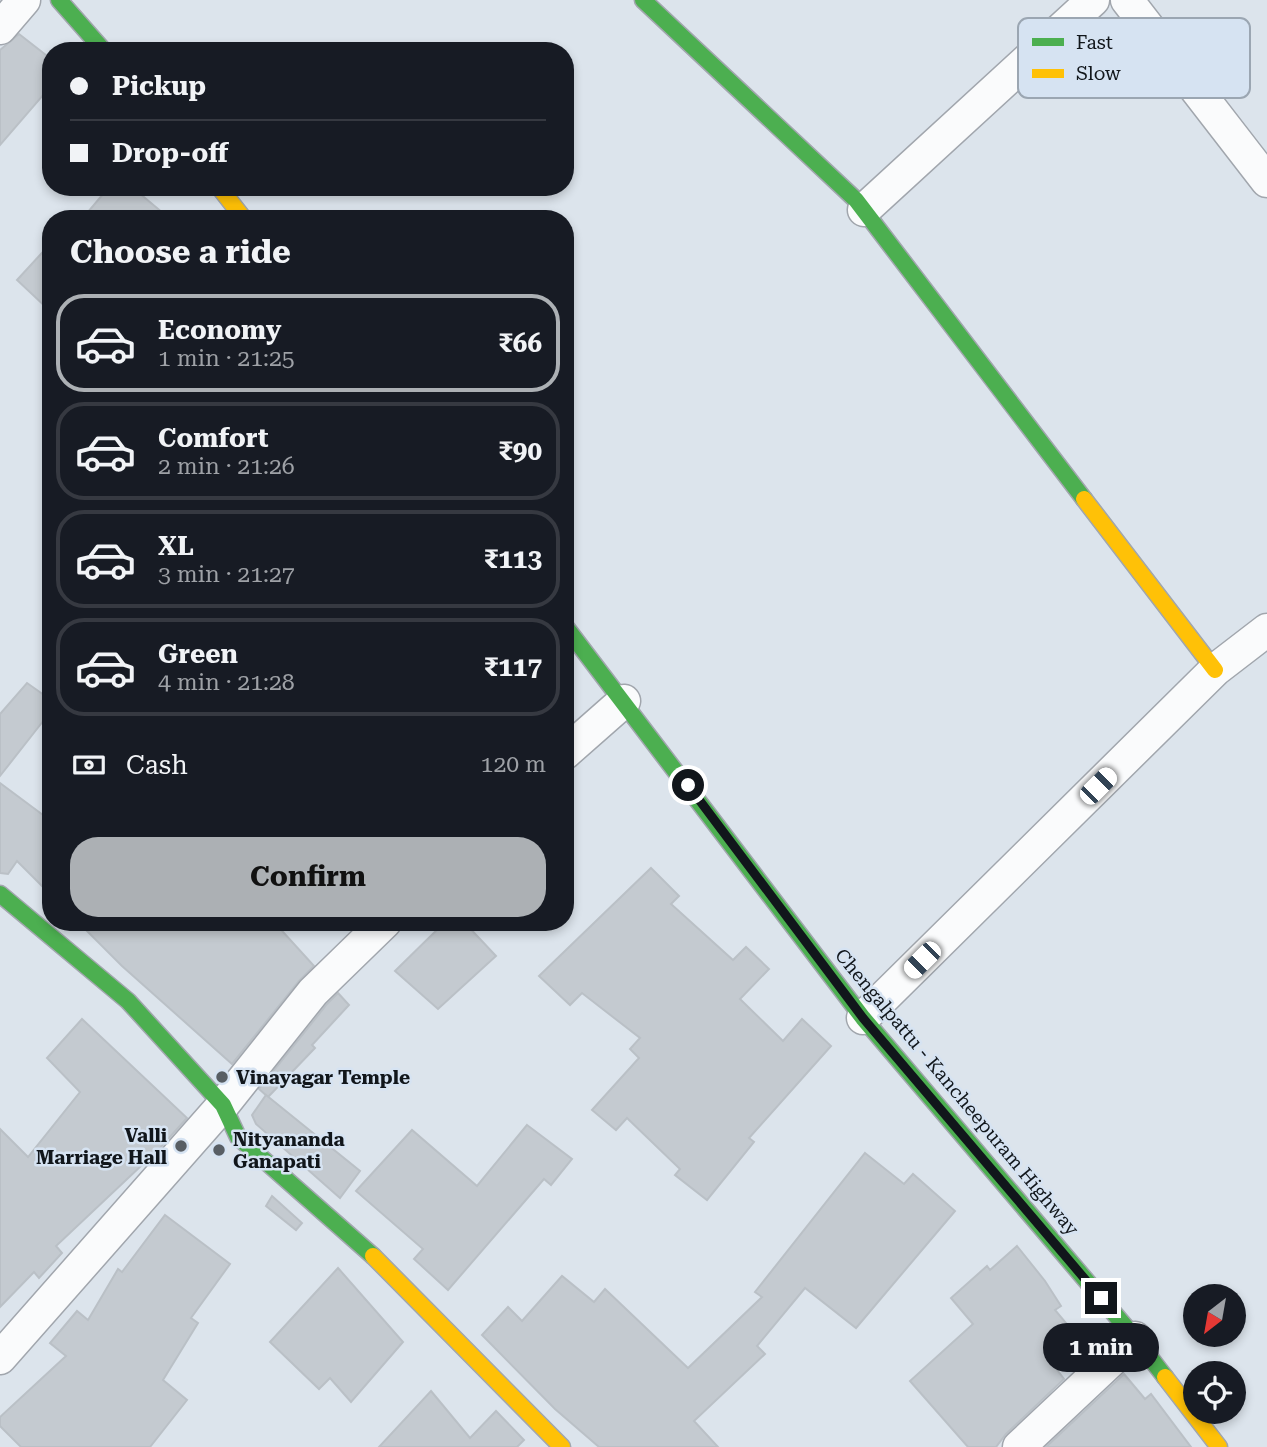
<!DOCTYPE html>
<meta charset="utf-8">
<style>
:root{--surface:#171b24;--page:#20242c;--text:#f1f3f6;--muted:#9ea1a6;--line:#363941;--accent:#acb0b4}
body{margin:0;font-family:"Roboto Serif",serif;background:var(--page);color:var(--text);height:100vh;display:flex;flex-direction:column;font-size:26px;white-space:nowrap}
*{box-sizing:border-box;margin:0}
p{font-size:23px;color:var(--muted)}
.icon{flex:none;width:38px;height:38px;fill:none;stroke:currentColor;stroke-width:2;stroke-linecap:round;stroke-linejoin:round}
.map{position:relative;flex:1;overflow:hidden}
.sheet{position:absolute;left:42px;top:210px;width:532px;height:721px;display:flex;flex-direction:column;background:var(--surface);border-radius:28px;box-shadow:0 4px 10px #0003}
.sheet>*{flex:none}
.hud{position:absolute;left:42px;top:42px;width:532px;height:154px;border-radius:28px;box-shadow:0 4px 10px #0003;display:grid;align-content:center;height:154px;padding:0 28px;background:var(--surface)}
.needle{width:46px;rotate:211deg}
.controls{position:absolute;left:1183px;top:1284px;display:grid;gap:14px}
.controls a{display:grid;place-items:center;width:63px;height:63px;border-radius:50%;background:var(--surface);box-shadow:0 4px 10px #0003;font-size:35px}
.end{position:absolute;width:32px;height:32px;margin:-16px;border:9px solid #11161b;background:#fff;box-shadow:0 0 0 4px #fff}
.from{border-radius:50%}
.bubble{position:absolute;height:49px;border-radius:24px;background:var(--surface);box-shadow:0 4px 10px #0003;font-size:23px;font-weight:700;line-height:49px;text-align:center}
.car{position:absolute;width:21px;height:42px;margin:-21px -10px;border-radius:9px;box-shadow:0 0 5px 2px #0007;background:linear-gradient(#fff 24%,#345 0 40%,#fff 0 76%,#345 0 86%,#fff 0)}
.hud b{display:flex;align-items:center;gap:24px;height:66px;font-size:26px}
.hud b+b{border-top:2px solid var(--line)}
.hud i{width:18px;height:18px;background:var(--text)}
ul{padding:0;list-style:none}
li{display:flex;align-items:center;gap:21px;height:98px;margin:0 14px 10px;padding:0 14px;border:4px solid var(--line);border-radius:28px}
li div{flex:1}
li b{display:block;font-size:26px}
li em{font-style:normal;font-weight:700}
li.current{border-color:var(--accent)}
li>.icon{width:63px;height:63px;stroke-width:1.5}
h2{padding:0 28px;font-size:32px;line-height:84px}
.pay{display:flex;align-items:center;gap:18px;height:77px;padding:0 28px;font-size:26px}
.pay p{margin-inline-start:auto}
.button{display:flex;gap:14px;margin-top:auto;padding:14px 28px}
.button a{flex:1;height:80px;border-radius:28px;background:var(--accent);color:#111;font-size:28px;font-weight:700;line-height:80px;text-align:center}
.map>svg:first-child{display:block}
.building{fill:#c4cad0;stroke:#bac0c6;stroke-width:2}
.lines{fill:none;stroke-linecap:round;stroke-linejoin:round}
.street-casing{stroke:#a1a6ad;stroke-width:35}
.fast-casing{stroke:#a1a6ad;stroke-width:19}
.slow-casing{stroke:#a1a6ad;stroke-width:19}
.street{stroke:#fafbfc;stroke-width:32}
.fast{stroke:#4caf50;stroke-width:16}
.slow{stroke:#ffc107;stroke-width:16}
.route{stroke:#11161b;stroke-width:9}
.poi-dot{fill:#585e64;stroke:#d6e3f2;stroke-width:2.5}
.labels{text-anchor:middle;dominant-baseline:central;stroke-width:5;stroke-linejoin:round;paint-order:stroke}
.poi-label{font-size:19px;font-weight:bold;fill:#11161b;stroke:#d6e3f2;text-anchor:start}
.street-label{font-size:19px;fill:#11161b;stroke:#d6e3f2}
.key{fill:#d6e3f2;stroke:#9ba6b2;stroke-width:2}
.key-label{font-size:19px;fill:#11161b}
</style>
<div class="map">
<svg width="1267" height="1447" viewBox="0 0 1267 1447">
<rect width="100%" height="100%" fill="#dce4ec"/>
<!-- building -->
<g class="building">
<path d="M19,34L51,59V86L0,145V50Z"/>
<path d="M109,187H132L170,219H82Z"/>
<path d="M51,243V312L17,280Z"/>
<path d="M27,683L51,700V711L0,776V714Z"/>
<path d="M0,783L51,821V895L17,861L8,874L0,873Z"/>
<path d="M651,868L679,896L671,904L733,960L746,947L769,969L740,999L783,1041L802,1019L831,1046L749,1138L754,1142L707,1200L675,1175L680,1169L627,1118L616,1130L592,1110L639,1058L630,1049L640,1038L582,993L570,1005L539,976Z"/>
<path d="M78,922H274L314,966L299,981L232,1064L122,966Z"/>
<path d="M445,922H464L496,956L438,1009L395,971Z"/>
<path d="M338,993L349,1005L312,1045L315,1048L268,1097L259,1089L327,1004Z"/>
<path d="M82,1019L187,1118L160,1148L56,1246L62,1253L39,1278L34,1272L0,1307V1129L28,1157L80,1092L47,1058Z"/>
<path d="M266,1095L360,1171L340,1198L256,1124L252,1115Z"/>
<path d="M527,1125L572,1159L551,1185L544,1179L448,1290L414,1259L423,1249L356,1191L412,1130L477,1186Z"/>
<path d="M865,1153L904,1184L913,1174L955,1211L856,1328L805,1288L757,1346L765,1354L694,1421L718,1447H599L555,1409L482,1335L508,1307L522,1321L562,1276L594,1302L605,1289L688,1368L762,1297L755,1292Z"/>
<path d="M272,1196L302,1223L296,1230L266,1206Z"/>
<path d="M165,1215L230,1264L191,1318L198,1323L163,1380L187,1400L150,1447H21L0,1426V1417L66,1356L50,1343L77,1311L88,1320L118,1269L122,1272Z"/>
<path d="M1017,1246L1045,1281L1061,1306L1055,1310L1076,1335L1047,1357L1064,1379L1006,1434L996,1447H968L910,1381L973,1324L951,1298L987,1266L990,1270Z"/>
<path d="M338,1268L403,1342L351,1402L330,1378L319,1389L270,1342Z"/>
<path d="M1124,1374L1145,1399L1151,1394L1191,1447H1046Z"/>
<path d="M431,1391L470,1438L496,1411L524,1440L517,1447H379Z"/>
</g>
<g class="lines">
<defs>
<g id="street">
<path d="M1127,0L1267,181"/>
<path d="M0,28L24,0"/>
<path d="M864,210L1093,0"/>
<path d="M565,753L624,701"/>
<path d="M863,1018L1215,670L1267,630"/>
<path d="M0,1358L223,1105L313,992L385,922"/>
<path d="M1019,1447L1135,1338"/>
</g>
<g id="fast">
<path d="M59,0L104,51"/>
<path d="M643,0L856,200L1084,499"/>
<path d="M565,626L863,1018L1135,1338L1165,1377"/>
<path d="M0,894L128,1001L223,1105L238,1137L373,1256"/>
</g>
<g id="slow">
<path d="M219,187L244,219"/>
<path d="M1084,499L1215,670"/>
<path d="M373,1256L562,1447"/>
<path d="M1165,1377L1219,1447"/>
</g>
</defs>
<!-- street casing -->
<use href="#street" class="street-casing"/>
<!-- fast casing -->
<use href="#fast" class="fast-casing"/>
<!-- slow casing -->
<use href="#slow" class="slow-casing"/>
<!-- street -->
<use href="#street" class="street"/>
<!-- fast -->
<use href="#fast" class="fast"/>
<!-- slow -->
<use href="#slow" class="slow"/>
</g>
<g class="lines">
<!-- route -->
<path class="route" d="M688,785L863,1018L1101,1298"/>
</g>
<!-- markers -->
<g class="poi-dot">
<circle cx="222" cy="1077" r="7"/>
<circle cx="181" cy="1146" r="7"/>
<circle cx="219" cy="1150" r="7"/>
</g>
<g class="labels">
<!-- poi labels -->
<g class="poi-label">
<text x="236" y="1077">Vinayagar Temple</text>
<text x="167" y="1135" text-anchor="end">Valli<tspan x="167" dy="22">Marriage Hall</tspan></text>
<text x="233" y="1139">Nityananda<tspan x="233" dy="22">Ganapati</tspan></text>
</g>
<!-- street labels -->
<g class="street-label">
<text transform="translate(957 1092) rotate(50)">Chengalpattu - Kancheepuram Highway</text>
</g>
</g>
<!-- legend -->
<rect x="1018" y="18" width="232" height="80" rx="10" class="key"/>
<rect x="1032" y="38" width="32" height="8" fill="#4caf50"/>
<rect x="1032" y="69" width="32" height="9" fill="#ffc107"/>
<g class="key-label">
<text x="1076" y="49">Fast</text>
<text x="1076" y="80">Slow</text>
</g>
</svg>
<div class="controls">
<a><svg class="needle" viewBox="-14 -14 28 28"><path d="M0-13l5 13h-10z" fill="#e53935"/><path d="M0 13l5-13h-10z" fill="#9ea1a6"/></svg></a>
<a><svg class="icon" aria-label="locate" viewBox="0 0 24 24"><circle cx="12" cy="12" r="6"/><path d="M12 2v4M12 18v4M2 12h4M18 12h4"/></svg></a>
</div>
<i class="end from" style="left:688px;top:785px"></i>
<i class="end" style="left:1101px;top:1298px"></i>
<div class="bubble" style="left:1043px;top:1323px;width:116px">1 min</div>
<i class="car" style="left:1098px;top:786px;rotate:45deg"></i>
<i class="car" style="left:922px;top:960px;rotate:225deg"></i>
<div class="hud">
<b><i class="from"></i>Pickup</b>
<b><i></i>Drop-off</b>
</div>
<section class="sheet">
<h2>Choose a ride</h2>
<ul>
<li class="current"><svg class="icon" aria-label="car" viewBox="0 0 24 24"><path d="M5 17H2v-5l4-1 3-4h7l3 4 3 1v5h-3M9 17h6M6 11h13"/><circle cx="7" cy="17" r="2"/><circle cx="17" cy="17" r="2"/></svg><div><b>Economy</b><p>1 min · 21:25</p></div><em>₹66</em></li>
<li><svg class="icon" aria-label="car" viewBox="0 0 24 24"><path d="M5 17H2v-5l4-1 3-4h7l3 4 3 1v5h-3M9 17h6M6 11h13"/><circle cx="7" cy="17" r="2"/><circle cx="17" cy="17" r="2"/></svg><div><b>Comfort</b><p>2 min · 21:26</p></div><em>₹90</em></li>
<li><svg class="icon" aria-label="car" viewBox="0 0 24 24"><path d="M5 17H2v-5l4-1 3-4h7l3 4 3 1v5h-3M9 17h6M6 11h13"/><circle cx="7" cy="17" r="2"/><circle cx="17" cy="17" r="2"/></svg><div><b>XL</b><p>3 min · 21:27</p></div><em>₹113</em></li>
<li><svg class="icon" aria-label="car" viewBox="0 0 24 24"><path d="M5 17H2v-5l4-1 3-4h7l3 4 3 1v5h-3M9 17h6M6 11h13"/><circle cx="7" cy="17" r="2"/><circle cx="17" cy="17" r="2"/></svg><div><b>Green</b><p>4 min · 21:28</p></div><em>₹117</em></li>
</ul>
<div class="pay"><svg class="icon" aria-label="cash" viewBox="0 0 24 24"><path d="M3 7h18v10H3z"/><circle cx="12" cy="12" r="2"/></svg>Cash<p>120 m</p></div>
<div class="button"><a>Confirm</a></div>
</section>
</div>
